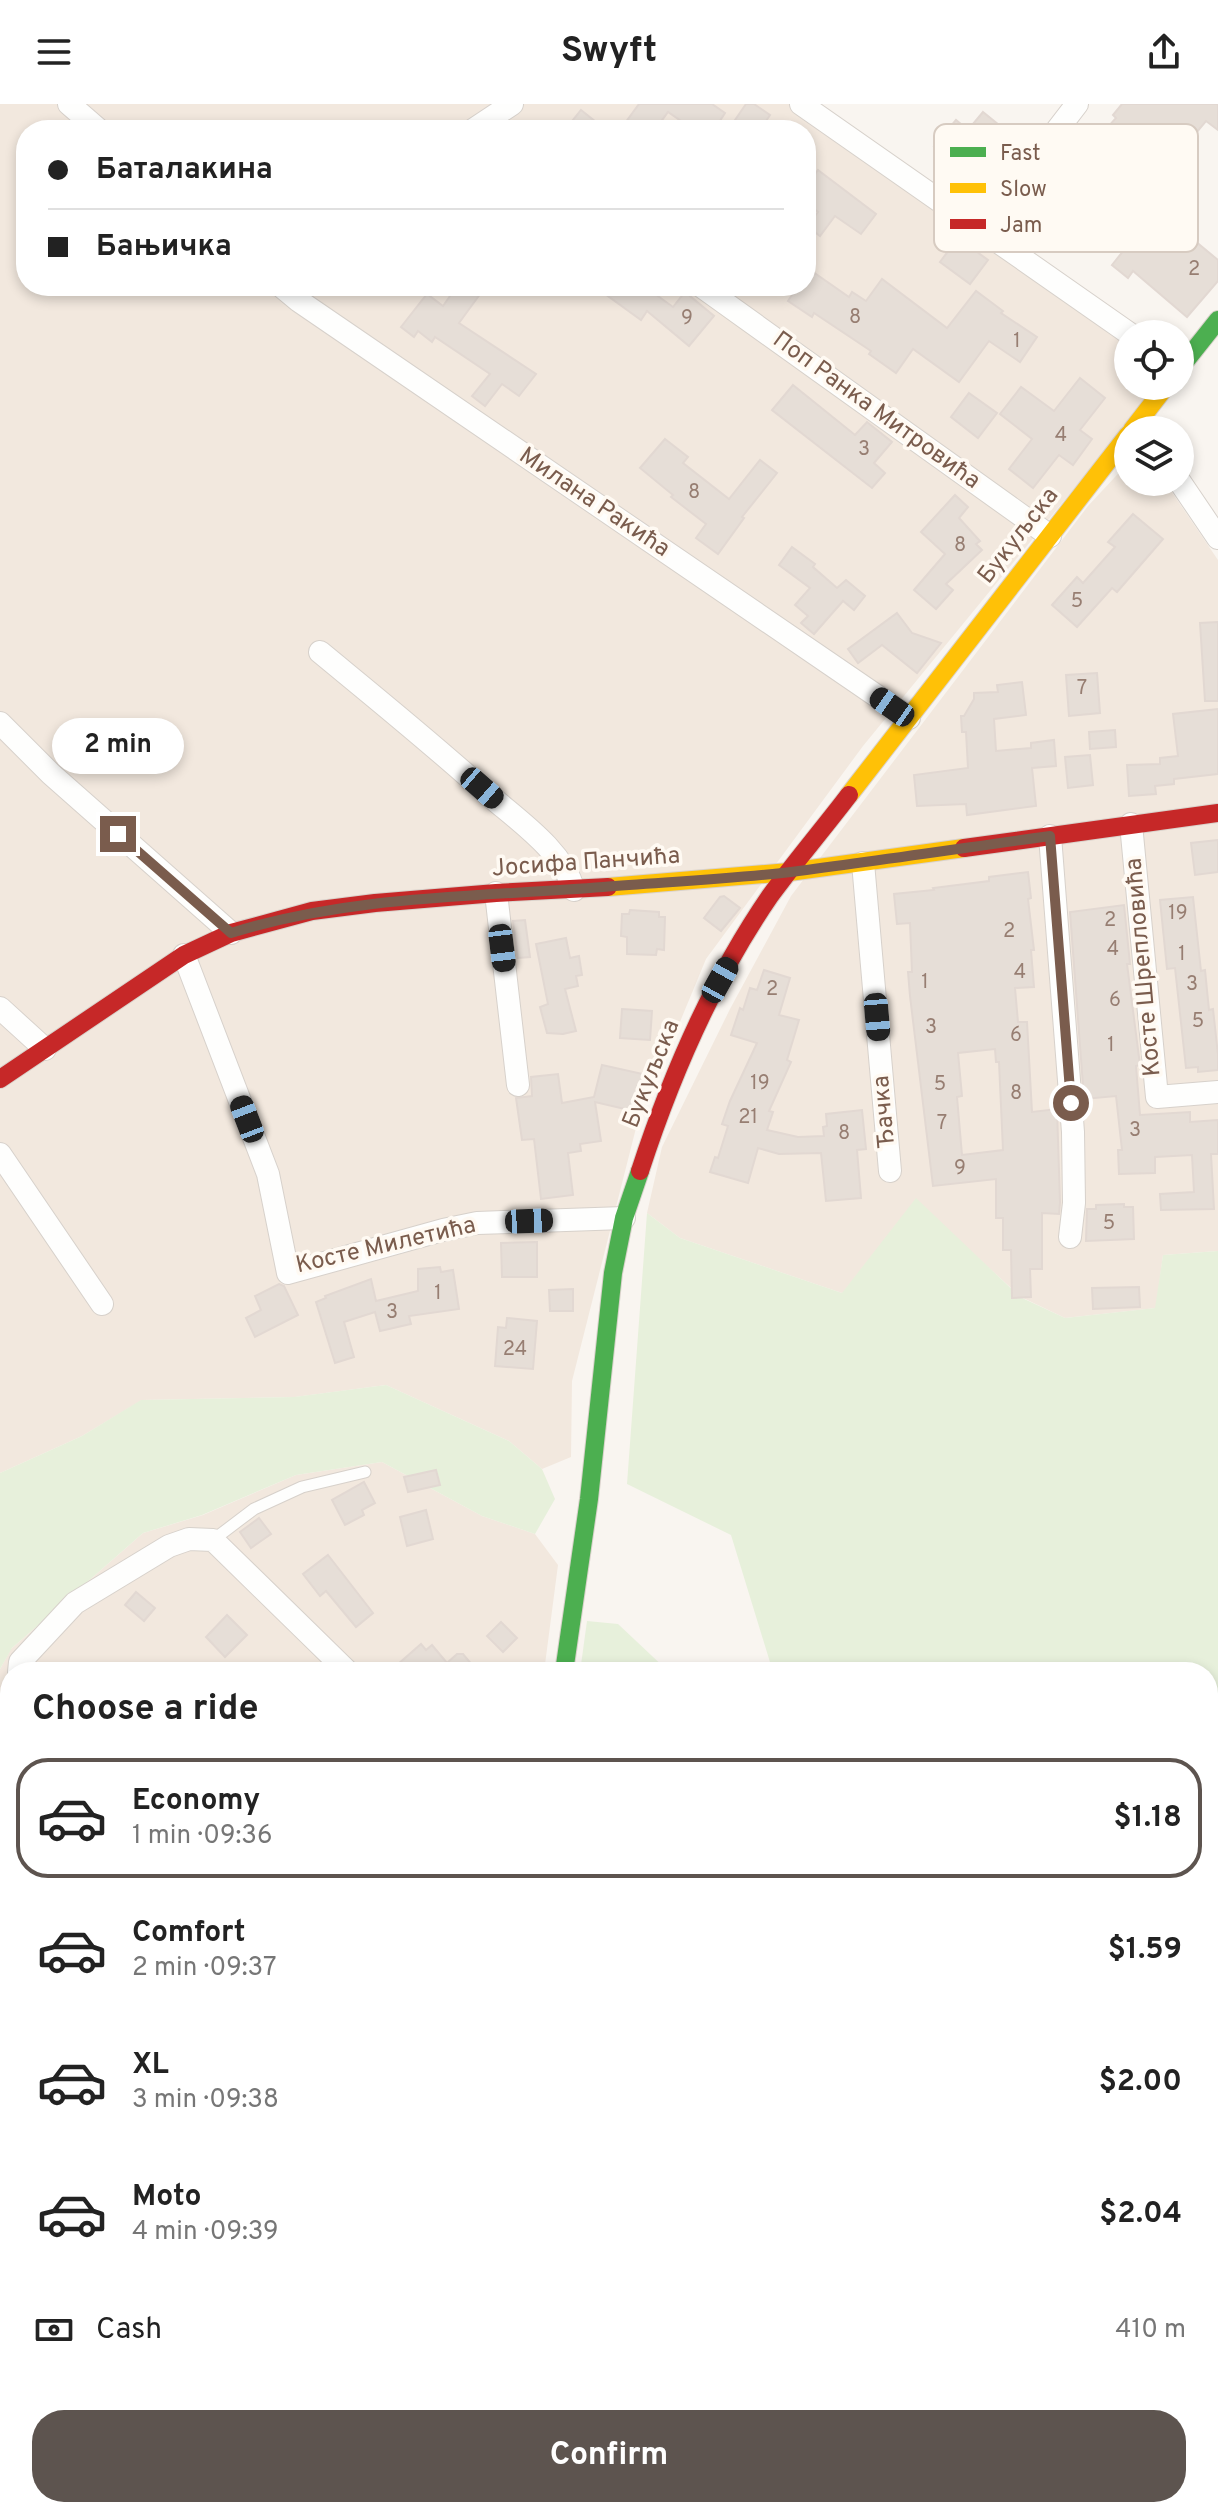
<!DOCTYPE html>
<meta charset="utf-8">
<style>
:root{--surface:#fff;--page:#f6f6f6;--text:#222;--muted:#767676;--line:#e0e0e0;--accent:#5d544f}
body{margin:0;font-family:Overpass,sans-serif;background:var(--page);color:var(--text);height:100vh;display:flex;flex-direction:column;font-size:30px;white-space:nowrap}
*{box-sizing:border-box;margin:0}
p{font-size:26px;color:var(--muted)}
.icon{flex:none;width:44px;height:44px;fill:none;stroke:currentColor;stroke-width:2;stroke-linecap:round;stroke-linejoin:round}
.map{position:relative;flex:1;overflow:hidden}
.drawer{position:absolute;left:0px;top:1558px;width:1218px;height:856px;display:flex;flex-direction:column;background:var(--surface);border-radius:32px 32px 0 0;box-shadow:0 4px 12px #0003}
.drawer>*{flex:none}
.hud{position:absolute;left:16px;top:16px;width:800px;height:176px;border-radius:32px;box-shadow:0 4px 12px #0003;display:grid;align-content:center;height:176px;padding:0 32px;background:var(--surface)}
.fabs{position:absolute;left:1114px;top:216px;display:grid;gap:16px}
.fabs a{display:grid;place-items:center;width:80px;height:80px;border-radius:50%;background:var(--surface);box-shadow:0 4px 12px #0003;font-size:40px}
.end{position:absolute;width:36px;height:36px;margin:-18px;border:10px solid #7a5c4d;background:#fff;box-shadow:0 0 0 4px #fff}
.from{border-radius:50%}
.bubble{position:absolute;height:56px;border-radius:28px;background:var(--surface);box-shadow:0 4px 12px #0003;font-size:26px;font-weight:700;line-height:56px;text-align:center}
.car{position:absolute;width:24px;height:48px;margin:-24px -12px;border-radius:10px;box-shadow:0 0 6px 2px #0007;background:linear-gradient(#222 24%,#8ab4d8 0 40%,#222 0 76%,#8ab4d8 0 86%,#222 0)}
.hud b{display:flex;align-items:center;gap:28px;height:76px;font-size:30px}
.hud b+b{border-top:2px solid var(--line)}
.hud i{width:20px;height:20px;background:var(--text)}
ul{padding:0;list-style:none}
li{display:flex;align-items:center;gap:24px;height:120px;margin:0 16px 12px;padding:0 16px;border:4px solid transparent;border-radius:32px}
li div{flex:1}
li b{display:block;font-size:30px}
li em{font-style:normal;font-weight:700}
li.on{border-color:var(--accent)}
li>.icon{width:72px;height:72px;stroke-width:1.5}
h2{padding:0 32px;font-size:36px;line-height:96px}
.pay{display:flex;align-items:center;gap:20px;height:88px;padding:0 32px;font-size:30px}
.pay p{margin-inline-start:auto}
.action{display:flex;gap:16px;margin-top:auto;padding:16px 32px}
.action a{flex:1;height:92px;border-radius:32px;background:var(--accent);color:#fff;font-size:32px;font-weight:700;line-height:92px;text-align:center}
header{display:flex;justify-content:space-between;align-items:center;height:104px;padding:0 32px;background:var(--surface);font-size:36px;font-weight:700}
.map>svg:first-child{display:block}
.residential{fill:#f2e8de;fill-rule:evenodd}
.green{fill:#e7f0db}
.building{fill:#e6ded7;stroke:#e2d8d2;stroke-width:2;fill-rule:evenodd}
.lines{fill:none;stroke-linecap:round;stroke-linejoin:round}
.lane-casing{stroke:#d7d1cb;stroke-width:13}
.street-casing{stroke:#d7d1cb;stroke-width:24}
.fast-casing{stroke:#d9d2cb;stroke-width:20}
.slow-casing{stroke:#d9d2cb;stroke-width:20}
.jam-casing{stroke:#d9d2cb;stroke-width:20}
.lane{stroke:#fefefd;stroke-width:11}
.street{stroke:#fefefd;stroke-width:22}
.fast{stroke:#4caf50;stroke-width:18}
.slow{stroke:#ffc107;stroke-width:18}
.jam{stroke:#c62828;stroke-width:18}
.route{stroke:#7a5c4d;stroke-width:10}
.labels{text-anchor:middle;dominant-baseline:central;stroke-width:7;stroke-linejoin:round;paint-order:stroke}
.number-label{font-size:20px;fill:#977e72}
.street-label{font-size:24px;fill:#7a5c4d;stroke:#fffaf3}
.key{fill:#fffaf3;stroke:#d7cbc1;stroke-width:2}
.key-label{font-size:22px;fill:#7a5c4d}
</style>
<header><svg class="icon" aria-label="menu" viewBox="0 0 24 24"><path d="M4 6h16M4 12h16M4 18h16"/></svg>Swyft<svg class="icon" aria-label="share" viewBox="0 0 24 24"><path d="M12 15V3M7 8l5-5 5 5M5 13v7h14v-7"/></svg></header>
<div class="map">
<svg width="1218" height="2414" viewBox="0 0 1218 2414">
<rect width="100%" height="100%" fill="#f9f5f0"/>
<!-- residential -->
<g class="residential">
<path d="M0,0H789L1128,242V282H1158L863,642L706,855L636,1024L572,1277L571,1353L542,1365L509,1337L386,1281L295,1293L142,1296L82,1332L0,1369ZM26,26H806V182H26Z"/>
<path d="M1128,359V378H1165L1218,456V1147L1163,1151L1156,1204L1065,1214L1021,1193L945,1124L842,1189L680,1134L647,1109L662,1043L730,905L791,792L1088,402Z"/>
<path d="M382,1358L482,1412L535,1430L558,1461L544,1568H10V1611L0,1606V1565L11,1545L143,1429L203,1411L296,1371Z"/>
<path d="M1218,1670V2322L1208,2311V1671Z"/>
</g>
<!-- green -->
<g class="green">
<path d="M916,1094L1020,1193L1065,1214L1155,1204L1163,1151L1218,1147V1670L1208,1671V1568H773L731,1431L627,1380L647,1109L680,1134L842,1189Z"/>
<path d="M386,1281L509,1337L542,1365L555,1395L535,1430L482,1412L382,1358L296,1371L202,1411L143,1429L12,1544L0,1565V1369L82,1332L141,1296L294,1293Z"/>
<path d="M587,1517L618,1520L669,1568H580Z"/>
<path d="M10,1879V2291L0,2283V1887Z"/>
<path d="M1208,2340L1218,2349V2414H159L140,2404H1208Z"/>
<path d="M0,2353L10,2361V2404H62L74,2414H0Z"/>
</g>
<!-- building -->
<g class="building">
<path d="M639,0H712L725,9L714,26H694L668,8L655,26H620Z"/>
<path d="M746,0H754L770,11L760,26H744L733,19Z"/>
<path d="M1122,0H1218V26L1206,17L1175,54L1155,37L1120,78L1086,48L1116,14L1113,11Z"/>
<path d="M581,6L606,26H565Z"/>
<path d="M983,8L1015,34L978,78L934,42L956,16L968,26Z"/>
<path d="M818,66L876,110L861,130L835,112L820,132L807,122L818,108L806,99V82Z"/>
<path d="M1152,111L1191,142L1195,137L1218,156V177L1187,213L1133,167L1128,174L1112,161Z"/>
<path d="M958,134L988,156L970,180L940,158Z"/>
<path d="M806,163L849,193L852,188L866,197L882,175L947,224L976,187L1003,207L1001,209L1037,233L1020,258L989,237L959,278L913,245L896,269L869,250L871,247L814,209L812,213L788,197L798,182H806Z"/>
<path d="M457,182H486L459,219L536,270L519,292L502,280L485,302L472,292L490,270L435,233L432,238L418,227L414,233L401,223L427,190L443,202Z"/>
<path d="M594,182H644L673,203L685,188L714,212L689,242L647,207L641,216Z"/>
<path d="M1080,274L1105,294L1080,326L1092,335L1073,361L1059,351L1033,384L1009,365L1032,335L1000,310L1021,283L1054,307Z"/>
<path d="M793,281L855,331L867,318L892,338L874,359L885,369L872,384L772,306Z"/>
<path d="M969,289L997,309L978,334L951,313Z"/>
<path d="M665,335L688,353L683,359L729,395L760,356L777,369L742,413L744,414L718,450L696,434L706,420L671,393L673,391L640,364Z"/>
<path d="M955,391L968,403L959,414L980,437L976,440L982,446L946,480L953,486L936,505L914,486L945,450L921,428Z"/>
<path d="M1133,410L1163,435L1117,488L1112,484L1077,523L1052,501L1077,473L1083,479L1115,443L1108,438Z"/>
<path d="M792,443L815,460L813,463L837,484L846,476L865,492L854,506L843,497L814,530L801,519L808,512L795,501L810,484L779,461Z"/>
<path d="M897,509L912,529L941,539L917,569L882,541L858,559L848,545Z"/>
<path d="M1218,518V597H1205L1200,519Z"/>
<path d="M1097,569L1100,609L1069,612L1066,571Z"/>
<path d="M1022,578L1026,611L994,615L996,647L1031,644V639L1054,636L1056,662L1032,664L1036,702L967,711L966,700L917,702L914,671L968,664L966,628H962L961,612H964L974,595V589L998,588L997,581Z"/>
<path d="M1218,605V670L1174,675V680L1155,682L1156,690L1129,692L1127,661L1160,660V654L1178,652L1173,610Z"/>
<path d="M1115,626L1116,643L1090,645L1089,628Z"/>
<path d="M1090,651L1093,681L1068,684L1065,653Z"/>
<path d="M1218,736V768L1195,771L1191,739Z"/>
<path d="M1028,768L1031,794L1028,795L1034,846H1031L1034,883L1015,884L1018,918H1027L1032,1008L1057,1005L1060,1098L1059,1110L1042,1109V1165H1030L1031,1193L1012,1194L1011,1146H1003V1114H996V1075L933,1082L910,892L908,868H912L910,819L897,820L894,790L934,786L933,784L989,777V773ZM995,945L996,958H999L1003,1046L962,1051L957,993L962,992L958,949Z"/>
<path d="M724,792L740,804L721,827L704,814L720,793Z"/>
<path d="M1193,793L1201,867L1205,866L1209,906L1213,905L1218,951V966L1198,968V963L1186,964L1175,864L1167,865L1160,796Z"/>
<path d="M1124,801L1130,860H1127L1140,961L1136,962L1140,1011L1190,1008V1018L1218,1016V1050H1211L1214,1105L1161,1106L1160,1090L1194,1088L1192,1051L1155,1053V1069L1119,1070L1118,1046H1122L1116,992L1084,995L1070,808Z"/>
<path d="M630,806L659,808V813H665L664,846L657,845L656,851L627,850V833L621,832L622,810H629Z"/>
<path d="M525,816L530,853L518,854L513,817Z"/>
<path d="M566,834L570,854L579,852L582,871L576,872L578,882L565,885L576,927L563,930L547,929L540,903L548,900L536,840Z"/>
<path d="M764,866L790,874L779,911L799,916L787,956L791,958L769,1007L773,1008L767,1026L798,1033L824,1032L823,1023L827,1022L826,1010L862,1006L866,1045L857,1046L861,1094L826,1097L821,1049L779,1050L758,1044L748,1079L710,1068L715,1053L718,1054L728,1022L722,1020L730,997L757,939L731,931L740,904L743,906L750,884L757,886Z"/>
<path d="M622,905L652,907L650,936L620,934Z"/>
<path d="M602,961L647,971L638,1008L595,998L601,1037L580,1040L581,1047L568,1049L573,1091L541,1095L534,1035L522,1036L516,994L532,992L531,973L558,970L562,999L594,993Z"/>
<path d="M1124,1100V1103H1133L1134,1135L1086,1137L1087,1105H1096V1101Z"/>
<path d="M537,1138V1173H502L501,1139Z"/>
<path d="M440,1163L441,1168L453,1166L459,1205L409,1212L411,1220L380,1227L375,1208L344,1218L354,1253L335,1259L316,1198L326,1194L325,1192L371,1175L376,1197L418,1187V1165Z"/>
<path d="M279,1180L284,1182L298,1211L255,1233L246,1214L261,1206L255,1192Z"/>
<path d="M1139,1183L1140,1203L1093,1205L1092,1184Z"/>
<path d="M573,1185V1207H550L549,1186Z"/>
<path d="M507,1214L537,1217L533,1265L495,1262L498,1223L506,1224Z"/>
<path d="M436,1366L440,1381L408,1388L404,1373Z"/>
<path d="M364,1378L375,1399L362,1406L364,1411L345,1421L332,1396Z"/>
<path d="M426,1406L433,1435L407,1442L400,1413Z"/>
<path d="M259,1414L271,1430L251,1444L240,1428Z"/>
<path d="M328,1451L373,1509L356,1523L326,1487L320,1492L303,1470Z"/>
<path d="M136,1488L155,1504L144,1517L125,1501Z"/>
<path d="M227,1511L247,1531L225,1553L206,1533Z"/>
<path d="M501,1518L517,1534L503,1548L487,1532Z"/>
<path d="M421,1540L426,1546L432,1541L447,1559L457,1550H463L478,1568H389Z"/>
</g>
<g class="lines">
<defs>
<path id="lane" d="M213,1436L254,1405L302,1383L365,1368"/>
<g id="street">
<path d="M69,0L99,26"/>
<path d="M801,0L1130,230"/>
<path d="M473,26L512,0"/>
<path d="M981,125L1077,0"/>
<path d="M281,182L299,197L909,614"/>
<path d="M701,182L1050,432"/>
<path d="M1180,378L1218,434"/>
<path d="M320,548C377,595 434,641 489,691C520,718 562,746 574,786"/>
<path d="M0,619L51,670L231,829"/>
<path d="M1131,720L1157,993L1218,988"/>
<path d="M1050,732L1073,1028L1074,1099L1070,1133"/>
<path d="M863,759L890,1067"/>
<path d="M496,789L518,981"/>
<path d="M184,851L268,1070L288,1169L443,1126L477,1119L624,1114"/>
<path d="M0,904L45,945"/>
<path d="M0,1050L102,1200"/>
<path d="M19,1568L20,1558L75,1499L169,1442L189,1435L213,1436L348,1568"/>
<path d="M1208,1722L1218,1734"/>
<path d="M1208,1990L1218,1997"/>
<path d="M1208,2325L1218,2332"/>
</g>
<g id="fast">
<path d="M1180,264L1218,216"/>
<path d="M564,1568L589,1395L613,1169L624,1114L640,1067"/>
<path d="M103,2404L119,2414"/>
</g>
<g id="slow">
<path d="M1132,326L1166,282"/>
<path d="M849,691L1128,331"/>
<path d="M608,783L789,768L964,744"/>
<path d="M0,2311L10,2320"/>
<path d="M611,2404L615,2414"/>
</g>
<g id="jam">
<path d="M964,744L1218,709"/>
<path d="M0,975L184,851L231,829L312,807L375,799L496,789L608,783"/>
<path d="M640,1067C671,972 713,875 770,792C795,758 823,725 849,691"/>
</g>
</defs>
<!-- lane casing -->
<use href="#lane" class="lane-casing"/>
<!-- street casing -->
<use href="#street" class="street-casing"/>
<!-- fast casing -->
<use href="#fast" class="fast-casing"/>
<!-- slow casing -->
<use href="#slow" class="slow-casing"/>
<!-- jam casing -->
<use href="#jam" class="jam-casing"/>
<!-- lane -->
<use href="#lane" class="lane"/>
<!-- street -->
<use href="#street" class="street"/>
<!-- fast -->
<use href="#fast" class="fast"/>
<!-- slow -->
<use href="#slow" class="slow"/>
<!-- jam -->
<use href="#jam" class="jam"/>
</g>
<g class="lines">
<!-- route -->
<path class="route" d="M118,730L231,829C352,791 478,793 603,783C666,778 729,775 791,768C877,757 964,744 1050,732L1071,999"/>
</g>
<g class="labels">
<!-- number labels -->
<g class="number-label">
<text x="1194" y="166">2</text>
<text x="855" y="214">8</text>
<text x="687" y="215">9</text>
<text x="1017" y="238">1</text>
<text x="1061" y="332">4</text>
<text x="864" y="346">3</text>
<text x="694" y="389">8</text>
<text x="960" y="442">8</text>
<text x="1077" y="498">5</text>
<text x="1082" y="585">7</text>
<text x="1178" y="810">19</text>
<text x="1110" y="817">2</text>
<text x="1009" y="828">2</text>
<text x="1113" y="846">4</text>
<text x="1182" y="851">1</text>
<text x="1020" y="869">4</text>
<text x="925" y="879">1</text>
<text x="1192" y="881">3</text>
<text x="772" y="886">2</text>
<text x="1115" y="897">6</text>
<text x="1198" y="918">5</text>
<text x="931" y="924">3</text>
<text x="1016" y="932">6</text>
<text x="1111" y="942">1</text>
<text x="760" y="980">19</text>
<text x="940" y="981">5</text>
<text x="1016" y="990">8</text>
<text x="748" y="1014">21</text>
<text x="942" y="1020">7</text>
<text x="1135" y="1027">3</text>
<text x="844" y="1030">8</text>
<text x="960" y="1065">9</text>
<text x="1109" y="1120">5</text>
<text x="438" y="1190">1</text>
<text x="392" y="1209">3</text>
<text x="515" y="1246">24</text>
</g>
<!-- street labels -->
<g class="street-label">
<text transform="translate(876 307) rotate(36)">Поп Ранка Митровића</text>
<text transform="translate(594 399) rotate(34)">Милана Ракића</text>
<text transform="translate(1019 432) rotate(-52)">Букуљска</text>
<text transform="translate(586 759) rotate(-4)">Јосифа Панчића</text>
<text transform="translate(1144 863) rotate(-95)">Косте Шрепловића</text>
<text transform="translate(652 970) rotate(-68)">Букуљска</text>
<text transform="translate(885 1008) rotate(-95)">Ђачка</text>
<text transform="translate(386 1142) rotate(-13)">Косте Милетића</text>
</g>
</g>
<!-- legend -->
<rect x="934" y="20" width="264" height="128" rx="12" class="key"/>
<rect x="950" y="43" width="36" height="10" fill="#4caf50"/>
<rect x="950" y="79" width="36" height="10" fill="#ffc107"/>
<rect x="950" y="115" width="36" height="10" fill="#c62828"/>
<g class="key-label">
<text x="1000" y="56">Fast</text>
<text x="1000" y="92">Slow</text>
<text x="1000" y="128">Jam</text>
</g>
</svg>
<div class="fabs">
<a><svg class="icon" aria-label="locate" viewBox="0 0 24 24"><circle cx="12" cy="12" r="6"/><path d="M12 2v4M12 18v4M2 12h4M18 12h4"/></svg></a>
<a><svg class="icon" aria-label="layers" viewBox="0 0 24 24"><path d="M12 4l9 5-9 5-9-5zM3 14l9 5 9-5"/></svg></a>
</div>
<i class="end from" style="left:1071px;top:999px"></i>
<i class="end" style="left:118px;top:730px"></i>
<div class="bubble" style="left:52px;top:614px;width:132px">2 min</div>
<i class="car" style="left:892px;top:603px;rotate:305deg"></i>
<i class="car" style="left:482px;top:684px;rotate:131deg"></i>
<i class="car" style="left:502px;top:844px;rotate:173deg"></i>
<i class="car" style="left:720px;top:876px;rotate:29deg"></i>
<i class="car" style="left:877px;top:913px;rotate:175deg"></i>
<i class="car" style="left:247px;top:1015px;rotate:339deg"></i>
<i class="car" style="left:529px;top:1117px;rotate:88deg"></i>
<div class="hud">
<b><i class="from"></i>Баталакина</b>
<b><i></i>Бањичка</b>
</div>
<section class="drawer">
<h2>Choose a ride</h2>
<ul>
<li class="on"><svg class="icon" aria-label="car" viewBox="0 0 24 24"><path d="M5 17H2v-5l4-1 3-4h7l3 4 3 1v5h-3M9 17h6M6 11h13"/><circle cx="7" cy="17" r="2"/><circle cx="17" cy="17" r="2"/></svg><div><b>Economy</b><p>1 min · 09:36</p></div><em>$1.18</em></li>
<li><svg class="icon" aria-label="car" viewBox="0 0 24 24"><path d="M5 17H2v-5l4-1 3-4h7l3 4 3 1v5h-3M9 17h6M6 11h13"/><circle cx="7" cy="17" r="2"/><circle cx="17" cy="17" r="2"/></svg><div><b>Comfort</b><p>2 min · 09:37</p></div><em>$1.59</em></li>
<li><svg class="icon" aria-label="car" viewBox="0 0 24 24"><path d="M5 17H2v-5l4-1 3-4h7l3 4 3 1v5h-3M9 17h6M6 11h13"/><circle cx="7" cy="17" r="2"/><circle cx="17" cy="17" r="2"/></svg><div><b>XL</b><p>3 min · 09:38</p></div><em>$2.00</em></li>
<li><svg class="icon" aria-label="car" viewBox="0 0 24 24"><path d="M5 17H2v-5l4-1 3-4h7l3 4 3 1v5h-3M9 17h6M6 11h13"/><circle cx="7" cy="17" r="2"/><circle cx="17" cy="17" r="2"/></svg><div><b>Moto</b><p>4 min · 09:39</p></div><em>$2.04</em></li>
</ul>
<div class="pay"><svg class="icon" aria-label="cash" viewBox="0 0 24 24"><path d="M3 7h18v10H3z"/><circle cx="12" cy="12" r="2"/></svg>Cash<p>410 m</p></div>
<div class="action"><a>Confirm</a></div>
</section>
</div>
